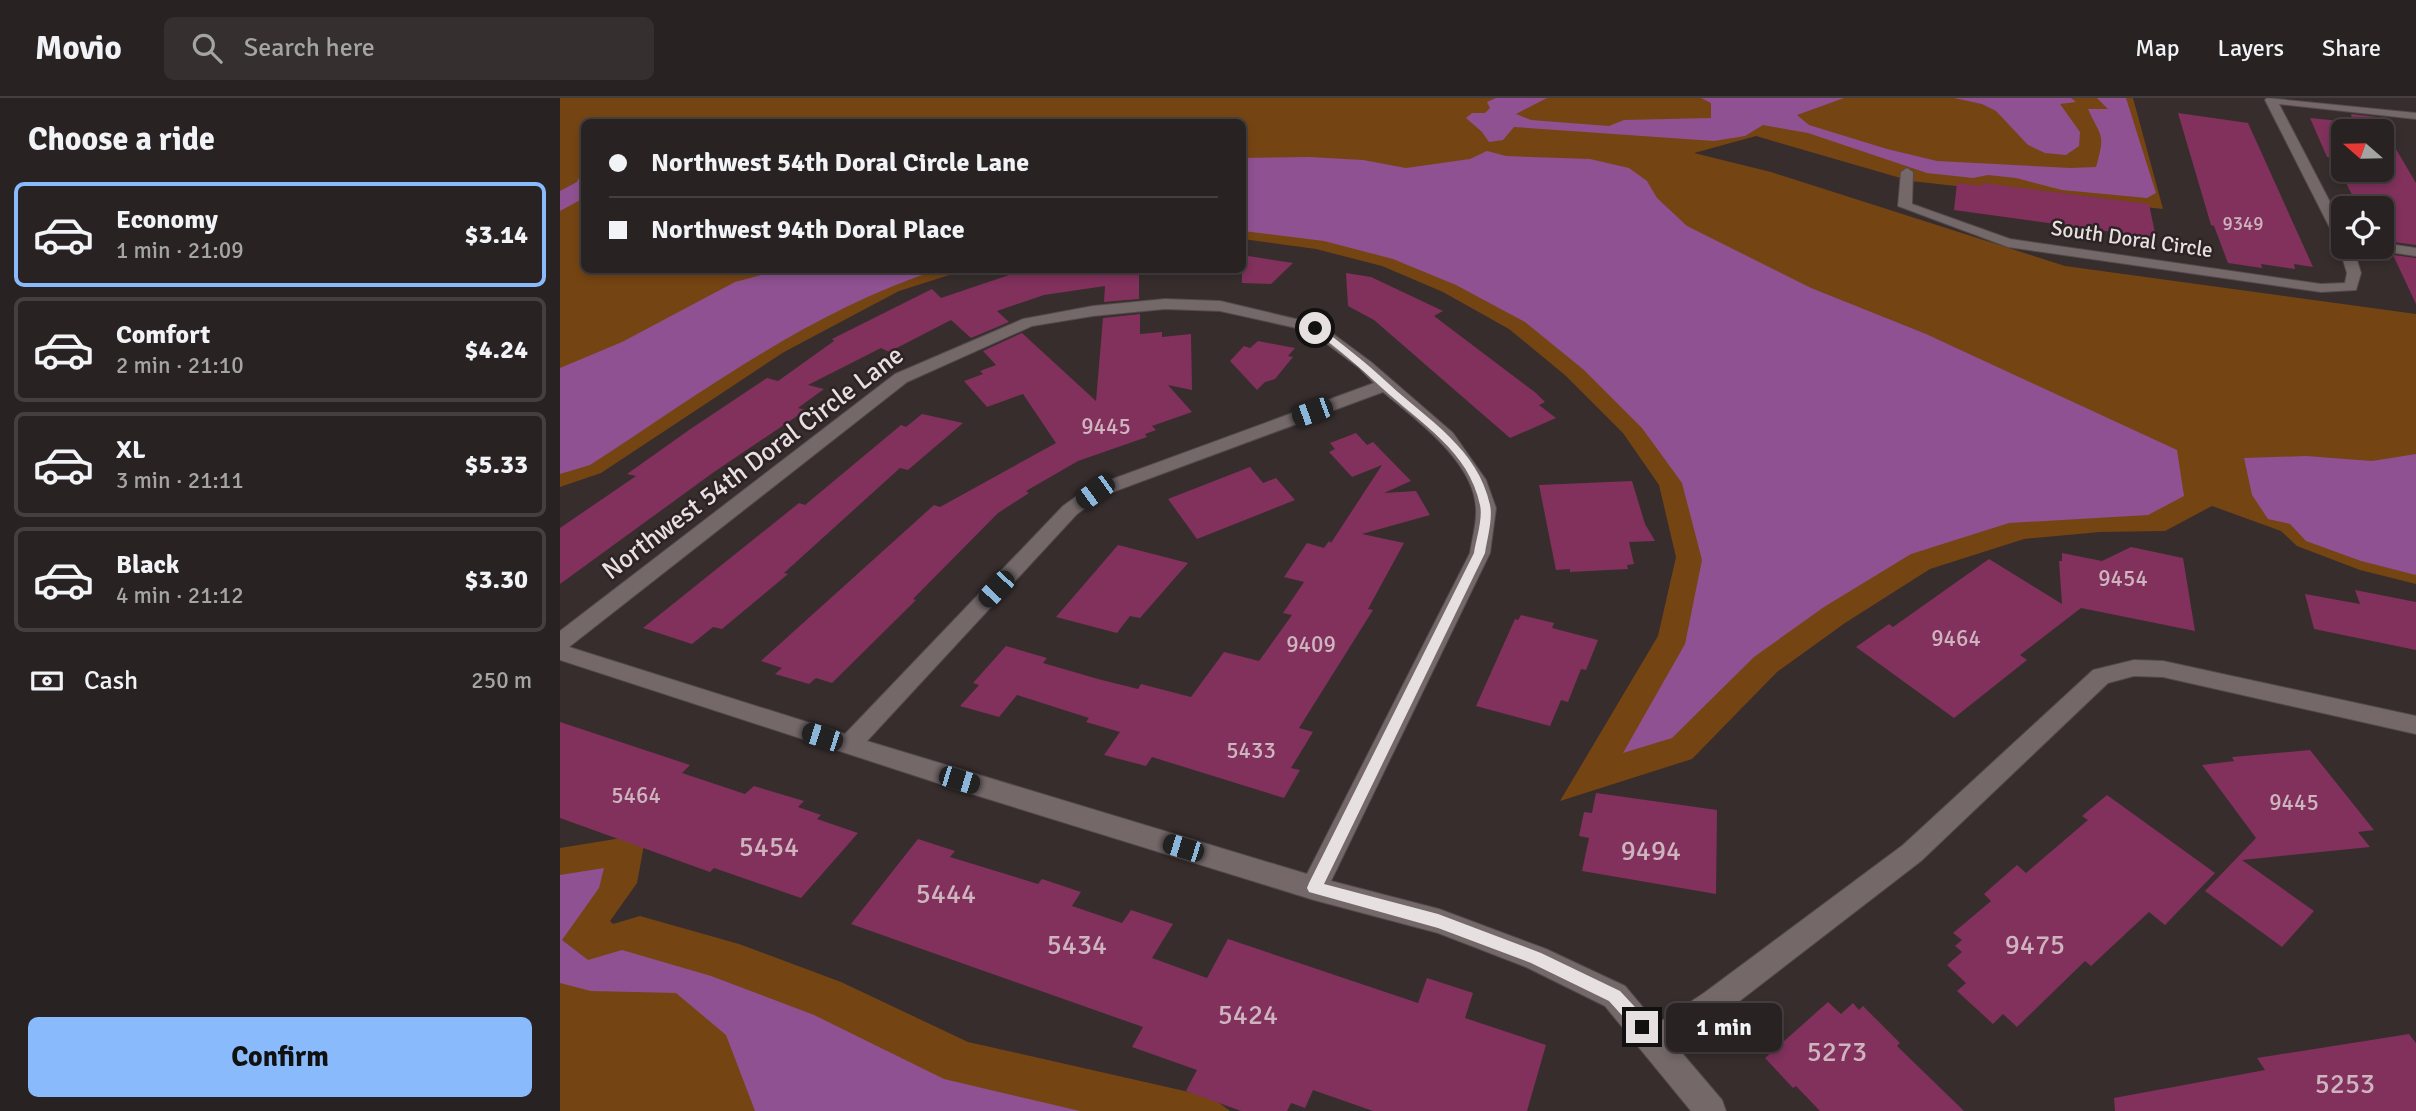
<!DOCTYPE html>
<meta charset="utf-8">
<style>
:root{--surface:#292222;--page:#352f2f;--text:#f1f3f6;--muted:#a5a4a5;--line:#453f40;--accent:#88bafc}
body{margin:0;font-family:Signika,sans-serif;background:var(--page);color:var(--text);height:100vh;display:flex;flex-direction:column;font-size:26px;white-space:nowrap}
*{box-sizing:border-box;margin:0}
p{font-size:23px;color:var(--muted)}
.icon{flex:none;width:38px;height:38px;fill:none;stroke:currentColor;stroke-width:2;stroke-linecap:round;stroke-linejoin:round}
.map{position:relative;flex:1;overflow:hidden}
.details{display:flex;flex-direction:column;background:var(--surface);width:560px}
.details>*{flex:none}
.hud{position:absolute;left:21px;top:21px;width:665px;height:154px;border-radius:10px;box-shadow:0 4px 10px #0003,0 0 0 2px var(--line);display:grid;align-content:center;height:154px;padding:0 28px;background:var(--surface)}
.needle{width:46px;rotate:290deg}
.tools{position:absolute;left:1771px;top:21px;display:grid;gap:14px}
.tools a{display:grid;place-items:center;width:63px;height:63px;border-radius:10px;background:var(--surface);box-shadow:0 4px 10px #0003,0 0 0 2px var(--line);font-size:35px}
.end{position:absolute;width:32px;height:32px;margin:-16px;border:9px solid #e7e0e0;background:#111;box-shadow:0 0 0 4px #111}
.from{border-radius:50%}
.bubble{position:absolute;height:49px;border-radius:10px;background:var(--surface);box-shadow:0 4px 10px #0003,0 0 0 2px var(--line);font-size:23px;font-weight:800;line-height:49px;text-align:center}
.car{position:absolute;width:21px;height:42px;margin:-21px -10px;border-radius:9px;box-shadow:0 0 5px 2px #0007;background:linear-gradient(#222 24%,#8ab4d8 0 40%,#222 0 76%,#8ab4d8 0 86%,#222 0)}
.hud b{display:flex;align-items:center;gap:24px;height:66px;font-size:26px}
.hud b+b{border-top:2px solid var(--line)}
.hud i{width:18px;height:18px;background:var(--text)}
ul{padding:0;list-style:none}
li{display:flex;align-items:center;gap:21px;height:105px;margin:0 14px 10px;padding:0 14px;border:4px solid var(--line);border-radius:10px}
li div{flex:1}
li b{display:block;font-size:26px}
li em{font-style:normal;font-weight:800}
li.current{border-color:var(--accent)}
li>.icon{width:63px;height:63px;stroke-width:1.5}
h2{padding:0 28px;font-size:32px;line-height:84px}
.pay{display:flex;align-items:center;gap:18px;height:77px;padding:0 28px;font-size:26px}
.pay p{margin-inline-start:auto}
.primary-button{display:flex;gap:14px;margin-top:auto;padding:14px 28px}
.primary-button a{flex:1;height:80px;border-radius:10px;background:var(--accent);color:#111;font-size:28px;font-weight:800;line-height:80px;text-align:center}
header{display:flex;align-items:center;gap:42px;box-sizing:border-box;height:98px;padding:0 35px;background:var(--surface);border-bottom:2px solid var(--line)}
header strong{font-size:33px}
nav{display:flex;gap:38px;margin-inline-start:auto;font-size:24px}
.search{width:490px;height:63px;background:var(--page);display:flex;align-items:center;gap:18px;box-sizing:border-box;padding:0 24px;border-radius:10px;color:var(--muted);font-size:26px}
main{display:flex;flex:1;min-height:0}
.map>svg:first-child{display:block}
.green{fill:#754413}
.water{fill:#8f5191}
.building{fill:#81315c;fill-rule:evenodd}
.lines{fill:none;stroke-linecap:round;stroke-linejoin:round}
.minor-casing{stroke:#524a4b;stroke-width:2}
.minor{fill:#746869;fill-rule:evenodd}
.route{fill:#e7e0e0}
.labels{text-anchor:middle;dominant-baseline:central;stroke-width:5;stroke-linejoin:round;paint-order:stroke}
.far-number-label{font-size:19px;fill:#ceb4bf}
.far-street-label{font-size:21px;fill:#e7e0e0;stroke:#2d2324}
.number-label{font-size:23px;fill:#ceb4bf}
.street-label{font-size:26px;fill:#e7e0e0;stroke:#2d2324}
.near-number-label{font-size:28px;fill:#ceb4bf}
</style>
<header>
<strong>Movio</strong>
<div class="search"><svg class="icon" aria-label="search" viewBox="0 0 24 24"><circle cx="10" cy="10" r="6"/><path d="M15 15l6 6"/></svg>Search here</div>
<nav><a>Map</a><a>Layers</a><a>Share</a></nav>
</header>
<main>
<section class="details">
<h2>Choose a ride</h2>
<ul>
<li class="current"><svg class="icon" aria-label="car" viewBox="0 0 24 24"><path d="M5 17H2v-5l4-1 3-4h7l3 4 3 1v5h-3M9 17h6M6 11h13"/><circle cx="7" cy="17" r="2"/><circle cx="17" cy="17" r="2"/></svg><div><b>Economy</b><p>1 min · 21:09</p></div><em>$3.14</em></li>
<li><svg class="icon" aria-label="car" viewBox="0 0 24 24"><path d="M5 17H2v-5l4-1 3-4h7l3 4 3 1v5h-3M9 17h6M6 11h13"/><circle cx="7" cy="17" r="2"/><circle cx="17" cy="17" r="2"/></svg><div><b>Comfort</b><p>2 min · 21:10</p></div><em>$4.24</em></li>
<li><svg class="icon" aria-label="car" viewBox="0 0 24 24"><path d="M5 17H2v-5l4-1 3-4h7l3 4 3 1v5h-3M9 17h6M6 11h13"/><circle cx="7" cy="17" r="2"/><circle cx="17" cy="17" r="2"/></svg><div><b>XL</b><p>3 min · 21:11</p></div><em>$5.33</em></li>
<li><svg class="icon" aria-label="car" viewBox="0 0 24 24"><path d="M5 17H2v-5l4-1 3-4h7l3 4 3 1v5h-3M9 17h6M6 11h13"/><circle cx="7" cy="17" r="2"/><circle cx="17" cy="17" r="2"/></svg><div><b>Black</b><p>4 min · 21:12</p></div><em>$3.30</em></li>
</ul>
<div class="pay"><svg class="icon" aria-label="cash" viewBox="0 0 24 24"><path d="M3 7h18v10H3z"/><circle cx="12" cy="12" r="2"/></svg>Cash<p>250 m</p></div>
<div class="primary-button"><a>Confirm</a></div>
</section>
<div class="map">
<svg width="1856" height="1013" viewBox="0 0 1856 1013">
<rect width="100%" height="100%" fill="#372d2d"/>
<!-- green -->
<g class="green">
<path d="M0,0H1573L1603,111L1351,83L1196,38L1134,55L1211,74L1505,168L1856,216V486L1800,472L1737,448L1721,433L1652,408L1605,433L1540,434L1464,441L1370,471L1285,525L1217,574L1132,661L1000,703L1098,538L1116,459L1099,387L1063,335L1006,278L949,231L883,194L822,168L756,151L683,141L682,24H24V172H405L339,193L224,254L41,375L0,389Z"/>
<path d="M86,736L77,785L50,823L53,826L80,818L179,846L281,884L408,944L651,999L670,1013H0V750Z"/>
</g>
<!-- water -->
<g class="water">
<path d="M936,0H987L956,16L971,22L1049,28L1064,22L1151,20V5L1141,0H1284L1237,17L1249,27L1327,51L1377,63L1510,70L1536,69C1546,34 1541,40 1528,11H1548L1537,0H1566L1596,95L1587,100L1502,92L1456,80L1428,77L1413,80L1367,75L1248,35L1203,27L1185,38L1154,43L954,29L943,42L929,44L922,34L906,20L912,15H925L930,10L927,4Z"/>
<path d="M1394,0H1511L1516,4L1500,6L1520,34L1519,48L1506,57L1485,55L1468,47L1436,13L1422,6Z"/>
<path d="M927,53L946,58L1030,61L1069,70L1087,83L1097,100L1127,128L1251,190L1366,236L1617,352L1624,398L1588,417L1449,425L1351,456L1264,509L1194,559L1112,640L1063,655L1125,546L1142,462L1122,385L1082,330L1024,272L965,224L896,187L833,161L764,143L683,133V60L749,59L803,62L846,70L910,61Z"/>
<path d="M24,69V100L0,113V93L17,84Z"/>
<path d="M220,172H377C250,213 141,295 30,367L0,376V270L62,244L175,184Z"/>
<path d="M1856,356V477L1801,463L1746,443L1730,426L1708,421L1692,397L1684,360L1746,358L1812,363Z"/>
<path d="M44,770L39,790L2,842L28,862L62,852L151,878L254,917L384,981L520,1013H195L166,937L116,895L31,893L0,885V777Z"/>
</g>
<!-- building -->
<g class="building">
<path d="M1618,15L1688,25L1753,169L1734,166L1735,171L1701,166L1702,170L1668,165L1654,128L1651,127Z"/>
<path d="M1791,16L1817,19L1856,85V147L1826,143L1822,135V110H1799L1773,60L1767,59L1750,20L1780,23L1778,20L1792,21ZM1783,33H1822V72H1783Z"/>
<path d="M1397,85L1422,88V85L1589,106L1596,140L1394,112Z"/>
<path d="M682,157L733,165L711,186L682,185Z"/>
<path d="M1833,157L1856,160V206Z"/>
<path d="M464,172H579V201L544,204L545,188L484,197L437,213L449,224L411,240L391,222L329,254L321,250L248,287L264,291L238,310L246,312L154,374L0,486V430L76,378L67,376L129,332L207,280L218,283L274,243L272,241L372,191L381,200Z"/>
<path d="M786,175L811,179L883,213L874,218L976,295L985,304L979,307L996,320L950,340L814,222L788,208Z"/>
<path d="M580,216V236L602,234V239L631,236L632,292L608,287L632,314L592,328L596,332L585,336L587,339L518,363L466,393L469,395L438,415L353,501L356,502L272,585L256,580L249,586L215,576L222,570L201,563L374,407L380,409L496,345L463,296L427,309L404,283L423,276L420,273L436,267L423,253L462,235L536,303L543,220Z"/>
<path d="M698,243L735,250L728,258L733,259L715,281L705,284L697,292L670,263L684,248L690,250Z"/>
<path d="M362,316L403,325L348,372L340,370L224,475L228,476L162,531L153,529L132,546L83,530L239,405L245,407L341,327L346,329Z"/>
<path d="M796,335L807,347L813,344L851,383L824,395L856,393L870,417L802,436L844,445L808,511L813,512L739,630L753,634L731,670L740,672L724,700L592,659L586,668L544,657L560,634L526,624L529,620L457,597L439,619L400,608L419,587L413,585L446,548L487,560L483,565L538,581L578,591L581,586L631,599L664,554L699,563L732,517L723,515L744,484L724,479L747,445L764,450L769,443L771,445L822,367L792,379L769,354L775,351L770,345Z"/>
<path d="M690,369L703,385L716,380L735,402L637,441L608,401Z"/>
<path d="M1072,383L1085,426L1095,443L1069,444L1074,466L1067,467L1068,471L1010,474V471L996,472L979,387Z"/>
<path d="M558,447L628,465L580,520L570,518L557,535L496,519Z"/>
<path d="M1571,449L1623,460L1635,533L1521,510L1460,557L1467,562L1394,620L1296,549L1329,526L1333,529L1429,461L1502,506L1499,463H1502V455L1542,463Z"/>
<path d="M1795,492L1856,504V552L1754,531L1745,496L1800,506Z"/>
<path d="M961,517L994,525L992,530L1038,542L1026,572L1021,571L1008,604L1001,602L990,628L916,608L955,521L958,522Z"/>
<path d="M0,624L130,667L122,675L185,696L194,688L244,703L238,709L261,717L257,721L298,735L241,800L154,770L150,774L0,720Z"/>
<path d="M1750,652L1814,732L1798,734L1810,749L1682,762L1754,813L1722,849L1645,793L1696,740L1642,667L1674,663L1672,659Z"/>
<path d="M1036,695L1157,712L1156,796L1022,773L1029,740L1019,738L1024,714L1032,715Z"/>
<path d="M1547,697L1655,775L1605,827L1589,814L1531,868L1525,863L1457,929L1443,916L1433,926L1397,893L1406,885L1387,867L1402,854L1395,848L1402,842L1393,835L1431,803L1424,796L1457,767L1466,775L1528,722L1522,718Z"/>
<path d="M358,741L395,753L390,759L478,786L482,781L521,794L512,808L562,825L571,812L613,826L592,860L647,880L668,841L858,905L867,880L913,895L905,920L986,947L967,1013H813L753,992L745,1010L731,1005L727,1013H681L626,993L637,972L572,949L583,929L291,826Z"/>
<path d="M1268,904L1281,916L1293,905L1299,912L1303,908L1340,945L1337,948L1404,1013H1260L1236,988L1233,990L1205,960Z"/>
<path d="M1849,936L1856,945V1013H1555L1554,1000L1705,972L1697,960Z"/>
</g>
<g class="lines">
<defs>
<g id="minor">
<path d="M1707,0L1856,15V21L1719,6L1783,129V149H1793L1801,175L1796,192L1761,194L1448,149L1338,108L1341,74L1347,70L1353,74L1352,106L1450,141L1761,186L1785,185L1787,175L1779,149L1782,146L1776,142L1705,2Z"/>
<path d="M1822,145L1856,150V158L1815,152L1813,149H1822Z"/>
<path d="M605,201L660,203L761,227L811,264L893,335L926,382L936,410L930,455L771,783L879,811L986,851L1065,888L1097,926L1144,895L1343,747L1533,572L1574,562L1603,563L1856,618V636L1603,579L1574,578L1548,585L1361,763L1164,915L1116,948L1162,1002L1166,1013H1131L1045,908L966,869L878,835L754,802L399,692L0,562V533L335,276L463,221L533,208ZM605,211L660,213L750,233L799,270L814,285L528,390L503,408L285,636L9,549L347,284L472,228L533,218ZM823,294C855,321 915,364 916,411C917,425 912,441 910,455L747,776L307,643L517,416L542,398Z"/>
</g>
</defs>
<!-- minor casing -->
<use href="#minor" class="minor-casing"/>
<!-- minor -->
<use href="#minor" class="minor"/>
</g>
<!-- route -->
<path class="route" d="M752,228H758C784,247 805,264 829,286C868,322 918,351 930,407C933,421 927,441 925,455L764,786L878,816L981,855L1060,893L1088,923L1090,929L1088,934L1082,937L1077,934L1049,903L971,865L878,830L749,794L747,790L749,785L914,455C916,441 923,421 920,407C909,353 860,325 822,290C798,268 779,251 752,232Z"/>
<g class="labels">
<!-- far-number labels -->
<g class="far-number-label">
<text x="1683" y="126">9349</text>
</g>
<!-- far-street labels -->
<g class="far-street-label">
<text transform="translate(1572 141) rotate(8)">South Doral Circle</text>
</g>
<!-- number labels -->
<g class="number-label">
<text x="546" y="328">9445</text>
<text x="1563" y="480">9454</text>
<text x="1396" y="540">9464</text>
<text x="751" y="546">9409</text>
<text x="691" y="652">5433</text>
<text x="76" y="697">5464</text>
<text x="1734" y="704">9445</text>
</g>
<!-- street labels -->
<g class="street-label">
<text transform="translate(193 365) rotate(-37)">Northwest 54th Doral Circle Lane</text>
</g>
<!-- near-number labels -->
<g class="near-number-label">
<text x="209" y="749">5454</text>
<text x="1091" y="753">9494</text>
<text x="386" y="796">5444</text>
<text x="517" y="847">5434</text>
<text x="1475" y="847">9475</text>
<text x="688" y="917">5424</text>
<text x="1277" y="954">5273</text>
<text x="1785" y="986">5253</text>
</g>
</g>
</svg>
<div class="tools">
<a><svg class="needle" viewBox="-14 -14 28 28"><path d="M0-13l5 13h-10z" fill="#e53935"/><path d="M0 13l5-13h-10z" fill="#a5a4a5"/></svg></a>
<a><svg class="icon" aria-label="locate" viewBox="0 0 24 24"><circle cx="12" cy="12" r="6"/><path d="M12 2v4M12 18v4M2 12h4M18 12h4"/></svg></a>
</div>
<i class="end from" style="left:755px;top:230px"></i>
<i class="end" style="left:1082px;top:929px"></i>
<div class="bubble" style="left:1106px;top:905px;width:116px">1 min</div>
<i class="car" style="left:752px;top:314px;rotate:250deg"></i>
<i class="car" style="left:535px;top:394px;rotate:234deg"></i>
<i class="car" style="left:436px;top:491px;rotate:223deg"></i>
<i class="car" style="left:262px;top:639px;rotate:288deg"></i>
<i class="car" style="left:399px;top:682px;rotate:107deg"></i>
<i class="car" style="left:623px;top:750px;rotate:287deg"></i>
<div class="hud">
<b><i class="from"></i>Northwest 54th Doral Circle Lane</b>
<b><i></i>Northwest 94th Doral Place</b>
</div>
</div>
</main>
